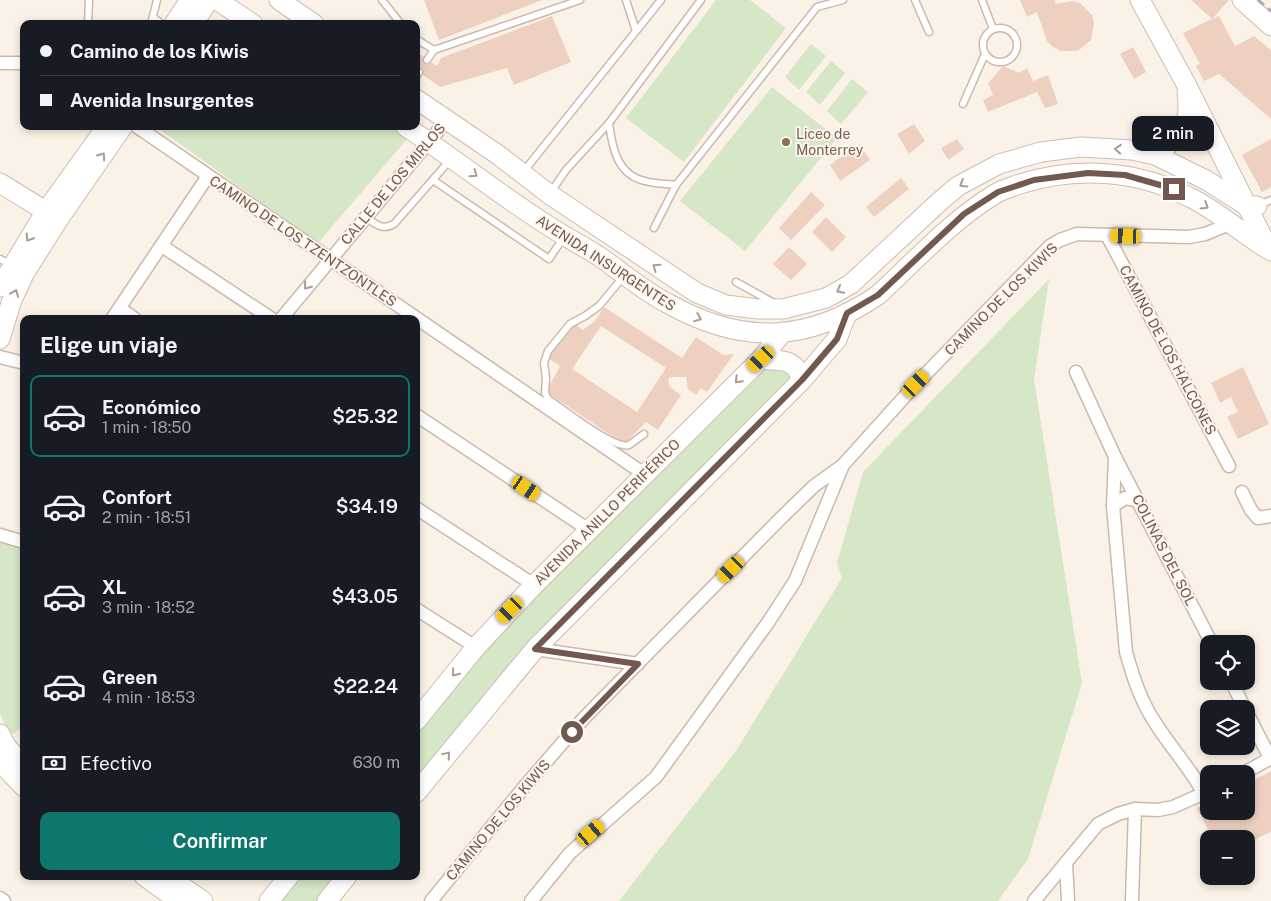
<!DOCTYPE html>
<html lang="es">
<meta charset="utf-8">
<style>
:root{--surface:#171b24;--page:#20242c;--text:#f1f3f6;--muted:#9ea1a6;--line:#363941;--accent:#0f766e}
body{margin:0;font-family:"Public Sans",sans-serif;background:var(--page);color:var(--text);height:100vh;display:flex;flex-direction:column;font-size:19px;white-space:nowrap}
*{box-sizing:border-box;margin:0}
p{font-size:16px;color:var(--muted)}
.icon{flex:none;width:28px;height:28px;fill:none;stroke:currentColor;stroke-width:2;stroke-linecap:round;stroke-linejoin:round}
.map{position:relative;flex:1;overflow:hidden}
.panel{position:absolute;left:20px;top:315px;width:400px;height:565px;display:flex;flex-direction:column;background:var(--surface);border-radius:10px;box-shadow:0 2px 8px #0003}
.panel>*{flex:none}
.guide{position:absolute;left:20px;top:20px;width:400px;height:110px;border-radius:10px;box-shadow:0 2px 8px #0003;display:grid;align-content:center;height:110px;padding:0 20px;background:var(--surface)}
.fabs{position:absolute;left:1200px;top:635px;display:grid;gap:10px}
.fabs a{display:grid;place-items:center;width:55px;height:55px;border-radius:10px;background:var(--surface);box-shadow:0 2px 8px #0003;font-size:25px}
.end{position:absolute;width:22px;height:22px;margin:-11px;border:6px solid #72584d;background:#fff;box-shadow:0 0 0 2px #fff}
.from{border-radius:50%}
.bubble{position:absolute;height:35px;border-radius:10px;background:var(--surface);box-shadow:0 2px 8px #0003;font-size:16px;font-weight:600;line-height:35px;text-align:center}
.car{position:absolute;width:15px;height:30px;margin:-15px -8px;border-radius:6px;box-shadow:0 0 4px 1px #0007;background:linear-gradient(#f5c518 24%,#345 0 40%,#f5c518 0 76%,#345 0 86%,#f5c518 0)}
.guide b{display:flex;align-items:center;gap:18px;height:48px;font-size:19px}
.guide b+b{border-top:1px solid var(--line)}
.guide i{width:12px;height:12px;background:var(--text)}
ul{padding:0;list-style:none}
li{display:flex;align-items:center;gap:15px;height:82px;margin:0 10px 8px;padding:0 10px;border:2px solid transparent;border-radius:10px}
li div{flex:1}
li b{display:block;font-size:19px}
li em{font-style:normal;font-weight:600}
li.active{border-color:var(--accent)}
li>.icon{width:45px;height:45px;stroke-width:1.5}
h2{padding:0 20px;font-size:22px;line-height:60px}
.pay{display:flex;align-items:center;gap:12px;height:55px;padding:0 20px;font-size:19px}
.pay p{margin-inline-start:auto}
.primary-button{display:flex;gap:10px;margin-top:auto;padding:10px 20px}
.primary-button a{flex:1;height:58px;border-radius:10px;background:var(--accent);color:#fff;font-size:20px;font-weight:600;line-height:58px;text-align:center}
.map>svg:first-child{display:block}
.green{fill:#d5e7c6}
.building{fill:#eed0c0;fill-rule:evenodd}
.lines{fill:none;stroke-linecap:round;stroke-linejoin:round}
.lane-casing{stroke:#cbb9ad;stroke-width:9}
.street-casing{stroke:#cbb9ad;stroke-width:15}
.secondary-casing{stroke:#d0bbae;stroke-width:21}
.lane{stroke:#fff;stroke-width:6}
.street{stroke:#fff;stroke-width:12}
.secondary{stroke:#fff;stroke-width:19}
.rail{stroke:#b4a5c3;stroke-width:3;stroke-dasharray:8 5;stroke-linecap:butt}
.oneway{stroke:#aa9b94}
.route{stroke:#72584d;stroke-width:6}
.education-dot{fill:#8d6e63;stroke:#fdf6ec;stroke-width:2}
.labels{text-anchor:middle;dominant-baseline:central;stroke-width:4;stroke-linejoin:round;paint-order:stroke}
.education-label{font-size:14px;fill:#785e54;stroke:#fdf6ec;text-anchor:start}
.street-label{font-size:14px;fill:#72584d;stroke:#fdf6ec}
</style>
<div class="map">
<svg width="1271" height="901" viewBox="0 0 1271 901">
<rect width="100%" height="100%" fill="#faf2e6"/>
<!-- green -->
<g class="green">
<path d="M716,0H750L786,28L684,162L626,118Z"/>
<path d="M811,44L826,56L799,90L785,77Z"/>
<path d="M831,61L845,73L820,105L806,92Z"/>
<path d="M852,79L868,92L841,124L827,111Z"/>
<path d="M772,87L837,138L745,251L680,201Z"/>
<path d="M155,126H390L408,138L318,243Z"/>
<path d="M1049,279L1034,379L1082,683L1028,859L998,901H619L736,751L842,578L837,563L863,472Z"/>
<path d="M768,366L796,374L416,784V729L502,627Z"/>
<path d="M0,540L24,547V727L9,736L0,713Z"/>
<path d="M297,876H340L319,901H276Z"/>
</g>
<!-- building -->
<g class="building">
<path d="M424,0H542L439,40Z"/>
<path d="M1020,0H1055L1056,4L1072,1L1080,3L1092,15L1094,23L1091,40L1078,51H1061L1053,47L1047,41L1037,12L1027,17Z"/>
<path d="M1191,0H1229L1212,19L1219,16L1235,46L1254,36L1271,50V119L1219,74L1204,81L1196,66L1200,64L1183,33L1212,19Z"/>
<path d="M552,16L571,62L514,85L507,68L440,87L416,70V52L437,66L441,58Z"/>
<path d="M1133,47L1146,72L1134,79L1120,54Z"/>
<path d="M1003,66L1019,73L1027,68L1033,81L1048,75L1058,104L1045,108L1037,92L988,112L983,100L993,95L988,83Z"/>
<path d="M914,124L925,141L909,154L897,134Z"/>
<path d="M957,139L964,149L948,160L941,148Z"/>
<path d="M1271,139V187L1262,192L1242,155Z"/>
<path d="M859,144L870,160L840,181L830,165Z"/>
<path d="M901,178L909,189L874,217L866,207Z"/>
<path d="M811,192L825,205L791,240L779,228Z"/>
<path d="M826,217L846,237L832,252L812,232Z"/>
<path d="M789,247L807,264L791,280L773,264Z"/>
<path d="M604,307L682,358L696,337L723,355L734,354L707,392L701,388L696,395L688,389L686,377H670L668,380L670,387L681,395L658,430L646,422L624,444L546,392L560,366L548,358L573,323L583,330L595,321ZM601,326L666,368L637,412L572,369Z"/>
<path d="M1243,367L1269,424L1238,439L1227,417L1238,412L1231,397L1220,403L1211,383Z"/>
<path d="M1271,771V832L1253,840L1249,834L1240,839H1213L1197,808L1209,802V811H1246V784Z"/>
</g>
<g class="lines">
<defs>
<g id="lane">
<path d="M382,0L401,24"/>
<path d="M626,0L636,31"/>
<path d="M915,0L929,32"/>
<path d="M982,0L993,29"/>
<path d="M154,18L162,24"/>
<path d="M88,24L89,0"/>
<path d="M151,24L157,0"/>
<circle cx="1000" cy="45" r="17"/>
<path d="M416,39L434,50L580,0"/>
<path d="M427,60L434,50"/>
<path d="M416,77L419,72"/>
<path d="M963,104L985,54"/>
<path d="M609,123C612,147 617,175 645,181C655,184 666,184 676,185"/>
<path d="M524,171L661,0"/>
<path d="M433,180L549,259L564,237"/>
<path d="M551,192L566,170L609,123L701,0"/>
<path d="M1259,205L1271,200"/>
<path d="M365,217C376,224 382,231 394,224L451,159"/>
<path d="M654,228L676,185L817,7L843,0"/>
<path d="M0,259L11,265"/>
<path d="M623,277L599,306L585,316L570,324L548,351L544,363L546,378L545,393L548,399C563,409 614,450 629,445L644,434"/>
<path d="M736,282L774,303"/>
</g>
<g id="street">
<path d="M0,63H24"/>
<path d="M136,126L644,474"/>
<path d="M1107,235L1229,466"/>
<path d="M162,246L272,319"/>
<path d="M120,308L135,319"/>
<path d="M112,319L208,176"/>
<path d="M281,319L447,120"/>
<path d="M0,357L24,363"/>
<path d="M1076,372L1115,457L1212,644"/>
<path d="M416,415L589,530"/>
<path d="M1115,457L1113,506L1126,652C1133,677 1141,702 1156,724C1171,748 1191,769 1204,794"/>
<path d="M1242,492L1251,510L1258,518L1271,516"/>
<path d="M1113,506L1125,498L1139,501"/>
<path d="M416,508L534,585"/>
<path d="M0,535L24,542"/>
<path d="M416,609L476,647"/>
<path d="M535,649L638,664"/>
<path d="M1231,681L1245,709"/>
<path d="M1246,711L1270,758"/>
<path d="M1242,774L1271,758"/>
<path d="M1066,863L1068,901"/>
<path d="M0,898L4,901"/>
<path d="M431,901L525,786L584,718L781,518L814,486L843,465L916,384L1050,246L1060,240L1077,234L1189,237L1205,234L1232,223"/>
<path d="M531,901L570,853L656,777L767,624L795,581L843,465"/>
<path d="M1034,901L1098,824L1118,814L1135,809L1158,810L1173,807L1209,791"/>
<path d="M1132,901L1135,809"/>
</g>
<g id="secondary">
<path d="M217,0L253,24"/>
<path d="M279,0L314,24"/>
<path d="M1140,0L1185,82L1268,248"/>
<path d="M1242,0L1271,26"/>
<path d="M174,24L190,0"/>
<path d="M193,24L209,0"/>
<path d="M416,99L497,154L549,194L697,293L726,305L758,309H783L826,298L851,284L939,202L958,186L999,164L1041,152L1081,147L1132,150L1155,155L1206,180L1247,206H1257"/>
<path d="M405,126C449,155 491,188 535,217C555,231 576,242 597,255C621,271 643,291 669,304C742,345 808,343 878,295C916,260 951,221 995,194C1003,189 1012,187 1020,184C1076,166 1137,170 1189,197C1219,211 1243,235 1271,251"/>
<path d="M1155,155C1180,136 1192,127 1187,93"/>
<path d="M0,183L55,217"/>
<path d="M0,287L46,211L107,126"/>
<path d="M0,339L12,300L24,274L58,220L123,126"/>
<path d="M761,359C780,362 794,356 802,380"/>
<path d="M416,721L476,647L534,585L761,359L783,332"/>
<path d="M0,734L6,746L24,766"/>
<path d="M0,762L24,787"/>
<path d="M416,793L535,649L802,380L837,339L847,313"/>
<path d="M144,876L179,901"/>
<path d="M167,876L203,901"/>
<path d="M269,901L289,876"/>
<path d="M327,901L347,876"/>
</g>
</defs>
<!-- lane casing -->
<use href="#lane" class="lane-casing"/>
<!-- street casing -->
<use href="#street" class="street-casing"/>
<!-- secondary casing -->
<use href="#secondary" class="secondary-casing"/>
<!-- lane -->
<use href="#lane" class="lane"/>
<!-- street -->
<use href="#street" class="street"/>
<!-- secondary -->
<use href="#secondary" class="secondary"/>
<!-- rail -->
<path class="rail" d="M1258,0L1271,11"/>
</g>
<!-- one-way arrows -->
<defs><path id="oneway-chevron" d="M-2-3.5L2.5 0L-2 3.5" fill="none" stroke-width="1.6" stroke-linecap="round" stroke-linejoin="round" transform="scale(1.25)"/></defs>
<g class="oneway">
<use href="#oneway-chevron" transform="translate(1118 149) rotate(-175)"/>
<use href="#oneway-chevron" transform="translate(102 156) rotate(-55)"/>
<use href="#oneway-chevron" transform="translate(474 174) rotate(35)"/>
<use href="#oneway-chevron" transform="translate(963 184) rotate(148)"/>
<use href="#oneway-chevron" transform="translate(1205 206) rotate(32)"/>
<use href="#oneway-chevron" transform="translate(29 238) rotate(122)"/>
<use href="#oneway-chevron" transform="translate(656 267) rotate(-145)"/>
<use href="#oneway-chevron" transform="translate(307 286) rotate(129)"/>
<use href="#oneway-chevron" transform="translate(840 290) rotate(152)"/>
<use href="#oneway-chevron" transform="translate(15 293) rotate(-68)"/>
<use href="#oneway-chevron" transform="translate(698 318) rotate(22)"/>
<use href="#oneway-chevron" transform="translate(738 380) rotate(135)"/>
<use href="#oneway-chevron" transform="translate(455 673) rotate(129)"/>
<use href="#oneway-chevron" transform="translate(447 755) rotate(-50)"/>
</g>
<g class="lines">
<!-- route -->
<path class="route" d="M572,732L638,664L535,649L802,380L837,339L847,313L878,295L964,214L998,192L1034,180L1088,173L1125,175L1174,189"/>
</g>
<!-- markers -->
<circle class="education-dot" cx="786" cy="142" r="5"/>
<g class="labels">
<!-- education labels -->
<g class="education-label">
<text x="796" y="134">Liceo de<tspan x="796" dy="16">Monterrey</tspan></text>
</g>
<!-- street labels -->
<g class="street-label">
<text transform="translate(393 184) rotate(-50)">CALLE DE LOS MIRLOS</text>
<text transform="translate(303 241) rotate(34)">CAMINO DE LOS TZENTZONTLES</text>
<text transform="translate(606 263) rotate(33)">AVENIDA INSURGENTES</text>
<text transform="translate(1001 299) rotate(-45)">CAMINO DE LOS KIWIS</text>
<text transform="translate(1168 350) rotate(62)">CAMINO DE LOS HALCONES</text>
<text transform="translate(607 512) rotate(-45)">AVENIDA ANILLO PERIFÉRICO</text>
<text transform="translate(1164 550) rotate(63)">COLINAS DEL SOL</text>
<text transform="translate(498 820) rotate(-50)">CAMINO DE LOS KIWIS</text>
</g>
</g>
</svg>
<div class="fabs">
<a><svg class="icon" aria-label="locate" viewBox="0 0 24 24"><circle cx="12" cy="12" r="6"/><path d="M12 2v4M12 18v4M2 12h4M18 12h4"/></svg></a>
<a><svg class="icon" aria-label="layers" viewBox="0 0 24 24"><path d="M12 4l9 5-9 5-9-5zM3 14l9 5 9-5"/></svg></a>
<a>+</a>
<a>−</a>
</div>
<i class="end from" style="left:572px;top:732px"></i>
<i class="end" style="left:1174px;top:189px"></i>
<div class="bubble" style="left:1132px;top:116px;width:82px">2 min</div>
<i class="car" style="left:1126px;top:236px;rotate:272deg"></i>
<i class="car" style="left:761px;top:359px;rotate:227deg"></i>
<i class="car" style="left:916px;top:384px;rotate:44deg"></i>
<i class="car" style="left:526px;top:488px;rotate:124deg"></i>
<i class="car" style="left:731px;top:569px;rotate:225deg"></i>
<i class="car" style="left:510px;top:610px;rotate:224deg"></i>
<i class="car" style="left:591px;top:833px;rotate:50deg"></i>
<div class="guide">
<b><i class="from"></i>Camino de los Kiwis</b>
<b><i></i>Avenida Insurgentes</b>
</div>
<section class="panel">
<h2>Elige un viaje</h2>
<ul>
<li class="active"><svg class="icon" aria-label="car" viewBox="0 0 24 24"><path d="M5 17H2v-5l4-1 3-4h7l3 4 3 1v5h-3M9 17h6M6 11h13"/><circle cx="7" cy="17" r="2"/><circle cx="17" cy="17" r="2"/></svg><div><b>Económico</b><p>1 min · 18:50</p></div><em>$25.32</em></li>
<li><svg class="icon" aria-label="car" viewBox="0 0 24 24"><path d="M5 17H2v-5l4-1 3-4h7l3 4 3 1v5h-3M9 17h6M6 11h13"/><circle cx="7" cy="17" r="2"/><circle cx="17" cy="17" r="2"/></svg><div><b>Confort</b><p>2 min · 18:51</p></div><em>$34.19</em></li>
<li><svg class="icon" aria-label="car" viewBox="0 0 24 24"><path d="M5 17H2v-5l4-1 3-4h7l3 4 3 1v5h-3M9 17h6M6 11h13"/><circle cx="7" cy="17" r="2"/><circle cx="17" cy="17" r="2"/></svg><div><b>XL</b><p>3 min · 18:52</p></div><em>$43.05</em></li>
<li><svg class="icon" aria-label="car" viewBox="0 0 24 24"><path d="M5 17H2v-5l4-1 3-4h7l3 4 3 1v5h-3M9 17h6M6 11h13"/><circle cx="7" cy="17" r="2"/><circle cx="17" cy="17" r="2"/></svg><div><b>Green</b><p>4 min · 18:53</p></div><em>$22.24</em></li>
</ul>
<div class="pay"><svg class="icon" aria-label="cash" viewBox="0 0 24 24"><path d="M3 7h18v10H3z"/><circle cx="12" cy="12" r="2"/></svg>Efectivo<p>630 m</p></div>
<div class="primary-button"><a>Confirmar</a></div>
</section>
</div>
